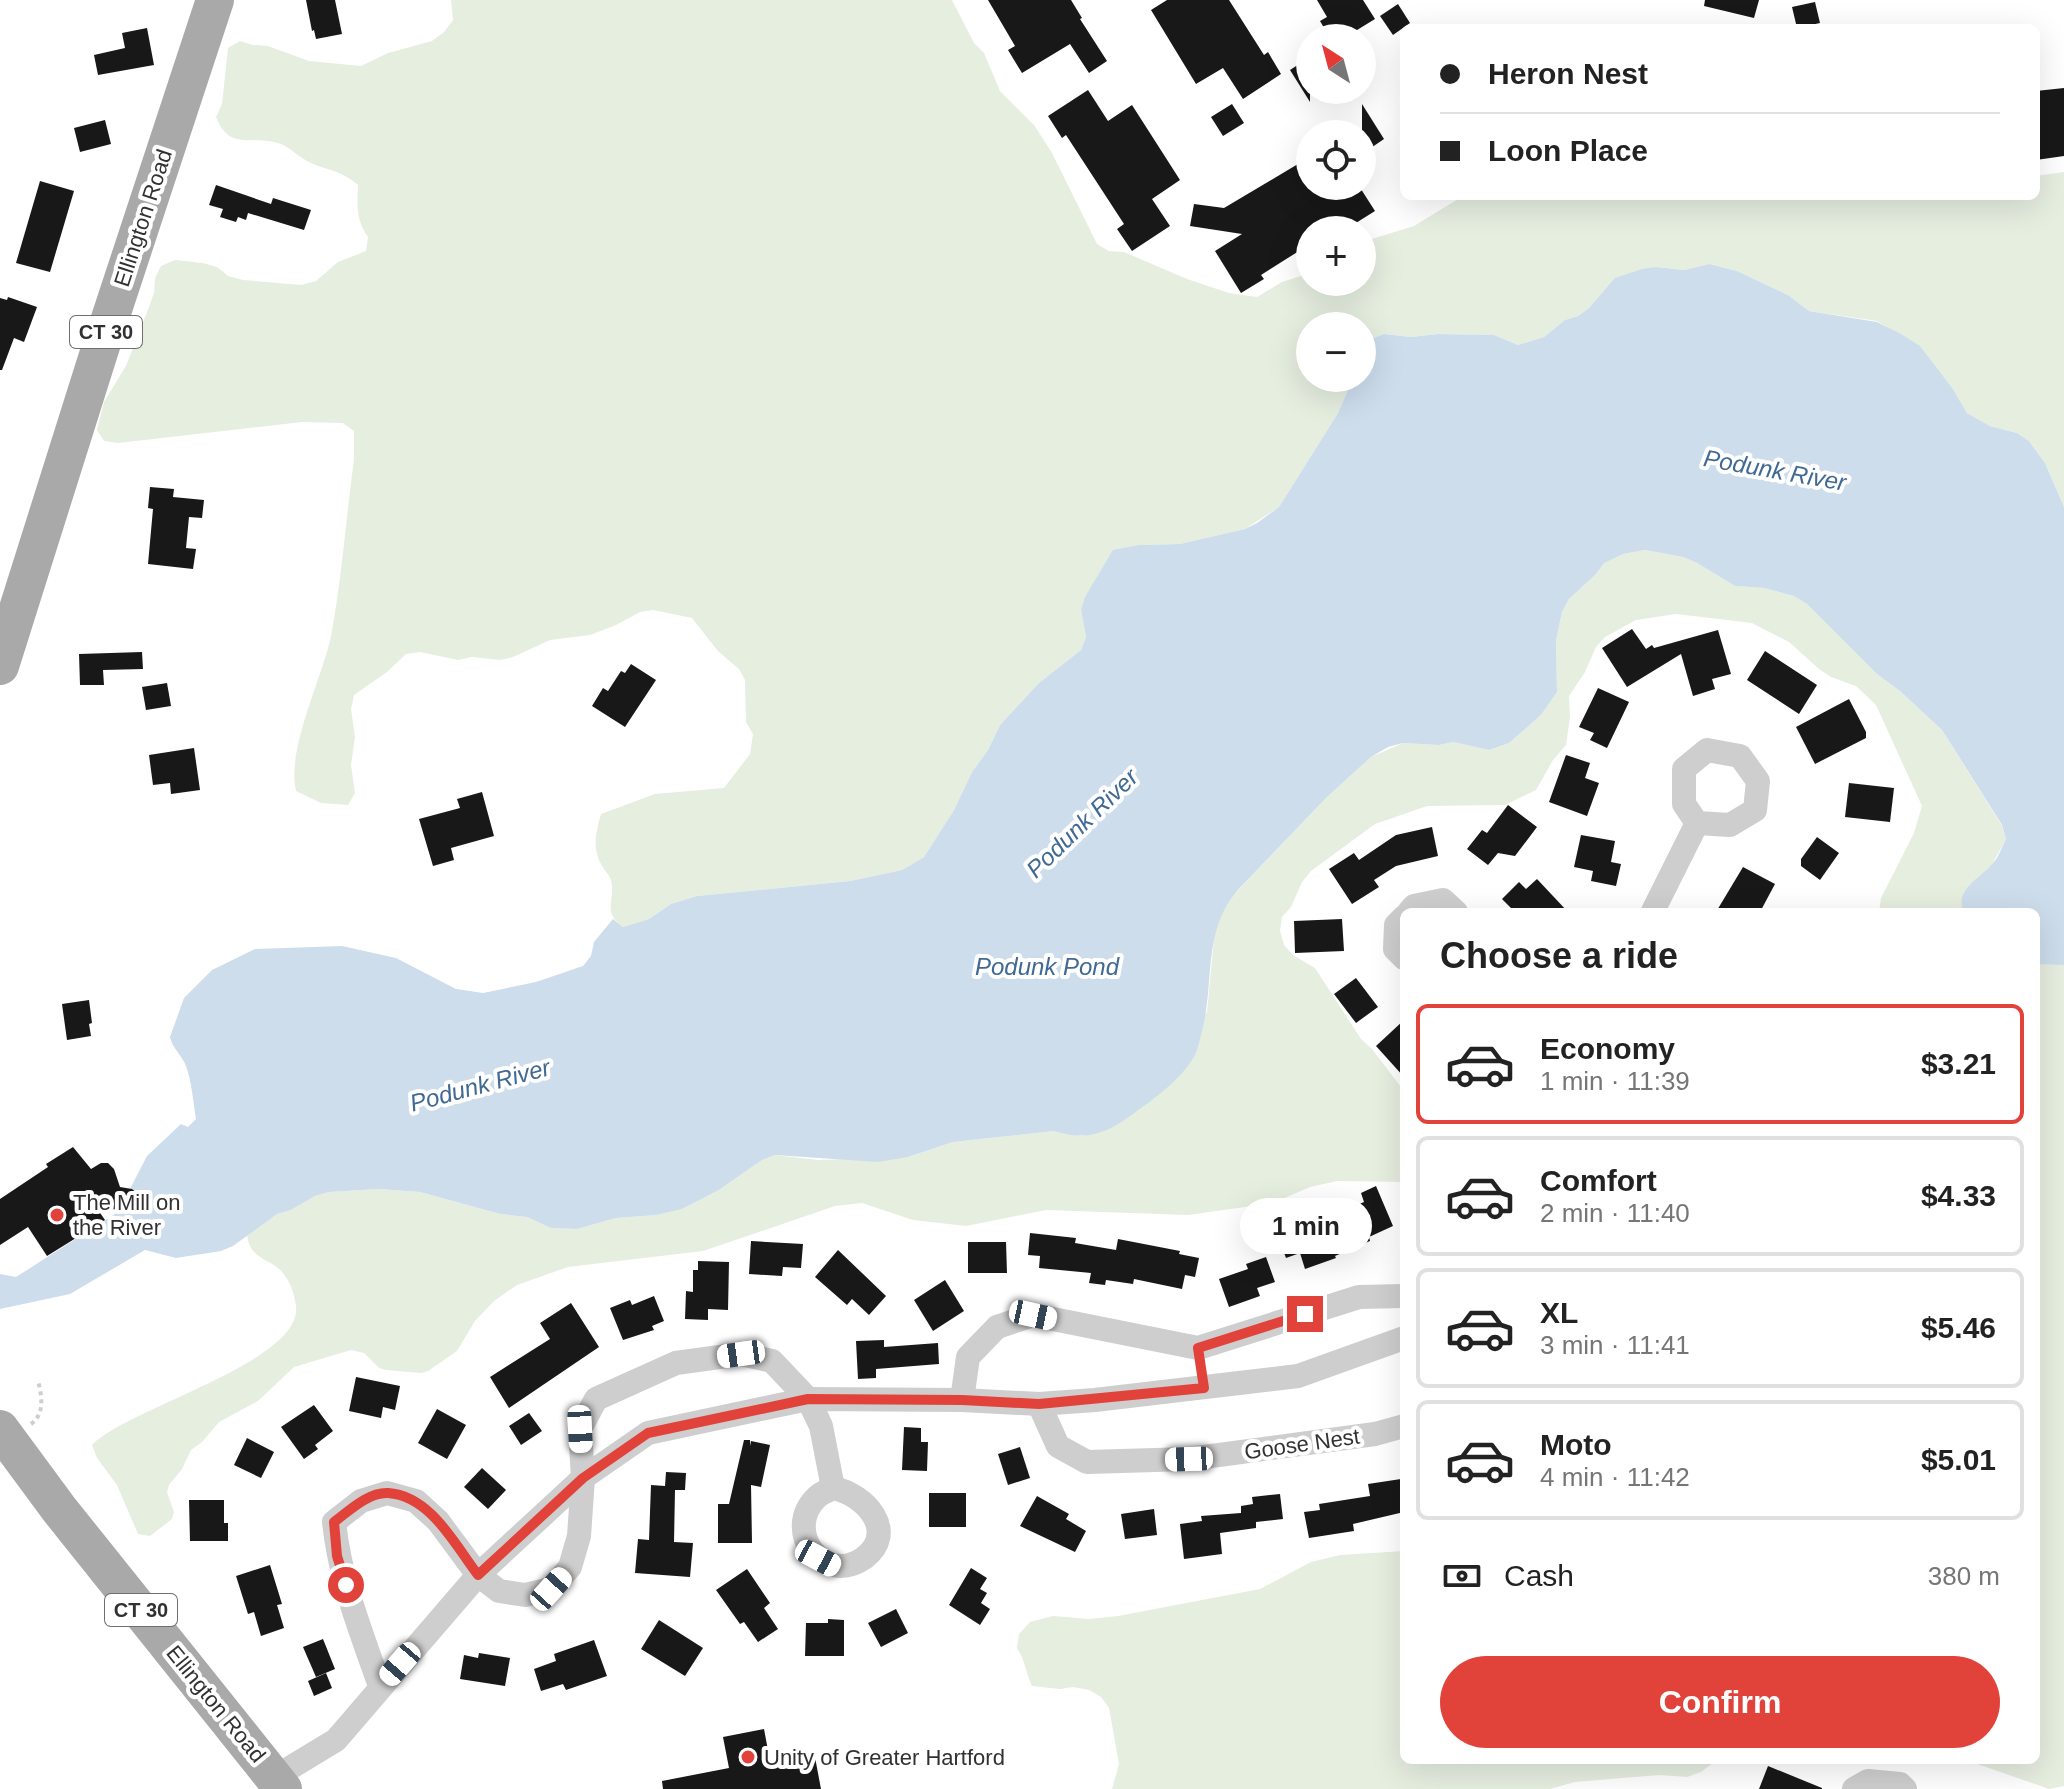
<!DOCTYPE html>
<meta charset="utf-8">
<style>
:root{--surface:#fff;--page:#f6f6f6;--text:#222;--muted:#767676;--line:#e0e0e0;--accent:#e1433b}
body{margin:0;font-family:Helvetica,sans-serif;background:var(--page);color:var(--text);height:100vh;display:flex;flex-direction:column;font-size:30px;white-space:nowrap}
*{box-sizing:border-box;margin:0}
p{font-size:26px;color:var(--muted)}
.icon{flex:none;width:44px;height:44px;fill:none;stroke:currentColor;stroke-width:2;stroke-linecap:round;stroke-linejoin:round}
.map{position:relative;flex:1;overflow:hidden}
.side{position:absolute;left:1400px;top:908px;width:640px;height:856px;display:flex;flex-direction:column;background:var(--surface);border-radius:12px;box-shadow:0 8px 32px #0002}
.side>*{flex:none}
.guide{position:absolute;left:1400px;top:24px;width:640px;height:176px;border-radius:12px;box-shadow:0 8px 32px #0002;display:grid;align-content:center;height:176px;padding:0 40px;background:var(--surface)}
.needle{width:52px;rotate:324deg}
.buttons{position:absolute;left:1296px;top:24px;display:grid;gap:16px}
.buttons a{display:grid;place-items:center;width:80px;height:80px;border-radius:50%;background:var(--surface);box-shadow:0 8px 32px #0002;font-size:40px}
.end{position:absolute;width:36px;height:36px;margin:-18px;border:10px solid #e1433b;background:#fff;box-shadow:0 0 0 4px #fff}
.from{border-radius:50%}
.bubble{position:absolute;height:56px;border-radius:28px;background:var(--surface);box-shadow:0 8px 32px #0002;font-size:26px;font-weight:600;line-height:56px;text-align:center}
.car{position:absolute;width:24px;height:48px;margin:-24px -12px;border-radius:10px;box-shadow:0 0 6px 2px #0007;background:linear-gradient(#fff 24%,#345 0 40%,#fff 0 76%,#345 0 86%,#fff 0)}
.guide b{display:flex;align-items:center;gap:28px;height:76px;font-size:30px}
.guide b+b{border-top:2px solid var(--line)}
.guide i{width:20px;height:20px;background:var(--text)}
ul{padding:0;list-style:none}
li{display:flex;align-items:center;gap:24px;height:120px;margin:0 16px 12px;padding:0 24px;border:4px solid var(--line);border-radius:12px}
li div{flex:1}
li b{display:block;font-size:30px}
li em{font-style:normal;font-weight:600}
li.on{border-color:var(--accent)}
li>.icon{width:72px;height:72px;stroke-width:1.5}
h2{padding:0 40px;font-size:36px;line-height:96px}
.pay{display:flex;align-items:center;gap:20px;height:88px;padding:0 40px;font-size:30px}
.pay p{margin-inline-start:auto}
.action{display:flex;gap:16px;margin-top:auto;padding:16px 40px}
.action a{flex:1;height:92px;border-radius:48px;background:var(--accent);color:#fff;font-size:32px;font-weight:600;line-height:92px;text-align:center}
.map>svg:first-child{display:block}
.green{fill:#e6eee0}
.water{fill:#cdddec}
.building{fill:#181818}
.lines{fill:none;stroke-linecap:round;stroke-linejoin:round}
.path{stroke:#cecece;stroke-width:4;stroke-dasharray:4 4;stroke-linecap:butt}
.street{stroke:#cecece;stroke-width:24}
.primary{stroke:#a9a9a9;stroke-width:38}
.route{stroke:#e1433b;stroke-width:10}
.poi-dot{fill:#e1433b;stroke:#fff;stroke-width:3}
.labels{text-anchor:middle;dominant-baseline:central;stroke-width:8;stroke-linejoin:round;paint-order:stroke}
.shield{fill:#fff;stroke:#6f6f6f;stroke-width:2}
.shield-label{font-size:20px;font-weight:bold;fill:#313131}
.street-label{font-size:22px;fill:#313131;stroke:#fff}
.poi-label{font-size:22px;fill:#313131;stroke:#fff;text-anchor:start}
.water-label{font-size:24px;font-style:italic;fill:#406993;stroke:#fff}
</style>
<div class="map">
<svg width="2064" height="1789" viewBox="0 0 2064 1789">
<rect width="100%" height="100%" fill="#fff"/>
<!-- green -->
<g class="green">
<path d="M451,0H952L974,43L984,53L1000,91L1034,125L1052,153L1097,244L1109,251L1124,252L1187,279L1229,293L1257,297L1282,282L1310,273V282H1362V242L1414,226L1463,196H2036V176L2064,172V507L2045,463L2029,441L2017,433L1990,426L1967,413L1953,389L1920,347L1877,321L1809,311L1788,295L1737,271L1711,264L1684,270L1656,267L1616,278L1589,308L1578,316L1565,320L1544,337L1518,345L1494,335L1438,334L1411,337L1384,334L1371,339L1362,350V326H1310V378H1353L1338,413L1279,507L1245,529L1180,544L1139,545L1081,610L1086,637L1081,650L1039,683L1000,725L988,750L972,772L954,810L924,857L902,870L850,881L697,896L671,904L649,919L623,927C601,910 616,902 611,880C609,874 604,870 601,864C592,847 596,832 601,814L655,794L724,788L750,754L753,734L746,722L745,680L739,669L718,651L692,618L653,610L640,612L616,625L590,635L550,640L513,657L500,660L472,657L458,660L420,652L406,654L387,672L354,695L351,709L355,737L351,765L355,793L348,805L321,803L296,791C286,750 322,679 331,636C342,578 346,518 354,459V431L343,423L302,422L118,443L104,441L97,430L104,402L126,366L149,307L154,293L155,278L161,266L175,260L203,263L217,267L228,276L243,280L301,285L316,281L338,262L366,251L368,237C356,220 357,205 358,185C340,169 326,171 307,161C296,155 287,144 274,142C248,136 229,150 216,117L222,104L228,48L240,41L253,45L268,46L309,61L361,66L388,53L432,41L444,32L453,20Z"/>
<path d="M1645,550L1683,557L1697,563L1735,586L1764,588L1794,596L1807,604L1877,674L1900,691L1942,730L2002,826L2006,839L1966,912H1879L1881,898L1914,833L1922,806L1876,705L1856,686L1831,677L1819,669L1789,642L1752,623L1676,614L1636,620L1605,637L1596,647L1585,672L1569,696L1570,717L1566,745L1553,760L1536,790L1505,805L1427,806L1375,824L1311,871L1302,882L1291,907L1282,917L1280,931L1284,945L1293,955L1315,968L1361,1039L1372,1049L1404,1091V1182L1337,1181L1310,1187L1273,1203L1188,1215L1046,1210L966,1226L913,1220L862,1203L835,1206L703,1251L568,1267L517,1285L494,1301L475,1321L457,1351L428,1371L421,1373L386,1370L379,1368L364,1353L351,1350L294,1367L258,1401L219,1422L202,1442L191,1450L182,1469L169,1485L167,1492L174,1512L172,1519L150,1536L138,1534L117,1485L97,1458L92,1445C127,1408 303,1362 296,1306C294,1292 289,1277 278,1268C264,1257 249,1257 247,1234L277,1214L291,1210L315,1196L329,1192L379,1189L420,1192L500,1214L527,1217L551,1228L577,1229L616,1218L657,1215L682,1209L719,1190L762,1160L775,1155L818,1160L908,1157L953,1142L1054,1131L1083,1136L1207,1012L1215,928L1227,902L1327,797L1371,757L1403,743L1439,745L1453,742L1489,750L1509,743L1541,715L1557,692L1556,641L1562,612L1569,599L1595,575L1603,563L1623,554Z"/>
<path d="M2064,960V1786L2049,1789L1966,1760H2036V963Z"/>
<path d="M1404,1551V1760H1717L1701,1772L1687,1777L1659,1775L1575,1782L1550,1789H1112L1119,1764L1109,1708L1101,1697L1089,1690L1073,1687L1060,1689L1032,1686C1026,1673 1025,1660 1017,1648L1019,1634L1030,1622L1053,1616L1089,1619L1118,1616L1260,1589L1311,1562L1340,1555Z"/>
</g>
<!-- water -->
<path class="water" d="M1710,264L1737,271L1788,295L1809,311L1877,322L1901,334L1920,346L1953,389L1967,413L1990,426L2017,433L2029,441L2045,463L2064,507V965L2036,964V912H1964C1953,889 1982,878 1993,863C1999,857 2002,846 2006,839L2002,825L1942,730L1900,691L1877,674L1807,604L1794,596L1764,588L1735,586L1697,563L1683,557L1645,550L1623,554L1604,563L1595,575L1569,599L1562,612L1556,641L1557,692L1541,715L1509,743L1489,750L1453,742L1439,745L1403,743L1388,747L1371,757L1327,797L1237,891C1202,932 1215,982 1202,1031C1200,1039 1198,1048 1195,1055C1181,1080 1156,1097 1133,1114C1105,1134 1088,1141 1054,1131L953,1142L908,1157L878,1162L775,1155L762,1160L719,1190L682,1209L657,1215L616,1218L577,1229L551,1228L527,1217L500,1214L420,1192L379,1189L329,1192L315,1196L291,1210L277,1214L233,1246L221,1251L176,1258L145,1250L70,1294L0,1309V1274L16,1277L107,1219L122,1210L134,1209L139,1198L130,1189L147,1156L181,1124L188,1127L196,1119C193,1101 192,1083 186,1066C182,1055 172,1048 170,1037L184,998L212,970L255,949L342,946L396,958L456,989L483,993L536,982L583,966L591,956L594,942L613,919L623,927L649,919L671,904L697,896L850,881L902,870L924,857L954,810L972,772L988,750L1000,725L1039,683L1081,650L1086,637L1081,610L1085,597L1113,550L1139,545L1180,544L1245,529L1257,523L1279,507L1338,413L1353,378H1362V350L1371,339L1384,334L1411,337L1438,334L1494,335L1518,345L1544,337L1565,320L1578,316L1589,308L1615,278L1642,269L1656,267L1684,270Z"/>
<!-- building -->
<g class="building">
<path d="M306,0H335L342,34L316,39L314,30L312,31Z"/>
<path d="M988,0H1071L1082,18L1080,19L1107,61L1089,73L1070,44L1022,73L1008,50L1015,46Z"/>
<path d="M1167,0H1229L1264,55L1268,52L1281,74L1243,99L1223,68L1196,84L1151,10Z"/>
<path d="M1317,0H1363L1375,19L1344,38H1330L1320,21L1327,17Z"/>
<path d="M1705,0H1759L1754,18L1704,6Z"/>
<path d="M1815,2L1820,23L1797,28L1792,7Z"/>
<path d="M1398,4L1410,23L1393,35L1380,16Z"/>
<path d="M147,28L154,65L98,75L94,55L125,48L122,33Z"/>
<path d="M1310,57V102L1290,70Z"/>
<path d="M2064,88V156L2036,160V91Z"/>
<path d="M1088,90L1108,121L1132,105L1180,180L1152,199L1170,226L1132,251L1117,229L1124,224L1066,135L1062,138L1048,116Z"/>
<path d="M1232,104L1244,123L1223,136L1211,117Z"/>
<path d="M1362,104L1384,139L1362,154Z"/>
<path d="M105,120L111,144L80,152L74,128Z"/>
<path d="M1303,161L1310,174V186H1359L1375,211L1351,226L1348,220L1332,230H1310V244L1261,275L1264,279L1241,293L1215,251L1242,234L1190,226L1194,204L1224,208Z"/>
<path d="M40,181L74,191L50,272L16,263Z"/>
<path d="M216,185L271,204L273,198L311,210L304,230L248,213L246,220L238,217L236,222L220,217L223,209L209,205Z"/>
<path d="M8,297L37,307L24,342L14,338L2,370H0V298L7,300Z"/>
<path d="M150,487L174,489L173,497L204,500L202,518L189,517L186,548L196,549L193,569L148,564L153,509L148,508Z"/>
<path d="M1632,629L1646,649L1652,645L1654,648L1718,630L1731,674L1712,679L1715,689L1693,696L1681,654L1627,687L1602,648Z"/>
<path d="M1765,651L1817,685L1799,714L1747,680Z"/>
<path d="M142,652L143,669L103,670L104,685H80L79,654Z"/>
<path d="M631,664L656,680L625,727L592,706L603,688L608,691L621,671L625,673Z"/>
<path d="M167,683L171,706L146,710L142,687Z"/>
<path d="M1598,688L1629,702L1607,748L1590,740L1594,733L1579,727Z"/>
<path d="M1849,699L1866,732V738L1815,764L1796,727Z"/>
<path d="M194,748L200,790L171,794L170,783L153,785L149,755Z"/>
<path d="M1566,755L1590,763L1585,778L1599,783L1587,816L1549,802Z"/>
<path d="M1849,783L1894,788L1890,822L1845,817Z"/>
<path d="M482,792L494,836L451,848L454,860L433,866L419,819L460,808L457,799Z"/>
<path d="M1508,805L1537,827L1515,856L1498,853L1488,865L1467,849L1482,830L1487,833Z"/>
<path d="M1432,827L1438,856L1396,866L1374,880L1379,887L1352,904L1329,869L1354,853L1359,860L1396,835Z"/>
<path d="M1581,835L1615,841L1611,862L1621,864L1616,886L1591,881L1593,871L1574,867Z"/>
<path d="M1817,837L1839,853L1820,880L1801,866V859Z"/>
<path d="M1743,867L1775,884L1760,912H1716Z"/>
<path d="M1537,879L1568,912H1515L1502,899L1519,882L1526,889Z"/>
<path d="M1342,919L1344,951L1295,953L1294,921Z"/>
<path d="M1356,978L1378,1007L1356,1023L1334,994Z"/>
<path d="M89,1000L92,1023L89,1024L91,1036L67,1040L62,1004Z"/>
<path d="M1404,1020V1077L1376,1046Z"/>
<path d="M73,1147L91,1169L101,1163H108L114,1169L120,1187L132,1189L137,1193L138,1204L128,1211L96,1207L105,1220L47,1256L28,1227L0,1245V1199L48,1167L46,1164Z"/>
<path d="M1376,1186L1393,1226L1369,1237L1370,1241L1335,1256L1336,1258L1305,1269L1300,1253L1286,1258L1280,1242L1293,1237L1292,1234L1340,1216L1339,1213L1364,1202L1361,1193Z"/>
<path d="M1030,1233L1076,1238L1075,1243L1116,1250L1118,1239L1180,1251L1179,1254L1199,1258L1195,1277L1185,1275L1182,1289L1134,1279L1133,1284L1106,1280L1105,1285L1089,1283L1091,1273L1039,1268L1040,1256L1028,1255Z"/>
<path d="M751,1241L803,1244L801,1268L783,1267L782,1276L749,1274Z"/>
<path d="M968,1242H1006L1007,1273H968Z"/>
<path d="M838,1250L886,1296L869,1315L852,1299L847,1305L815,1277Z"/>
<path d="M1266,1257L1275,1282L1257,1288L1260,1296L1229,1307L1219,1279L1248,1269L1246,1264Z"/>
<path d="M698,1261L729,1262L728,1310L708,1309V1320L685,1319L686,1291L693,1292V1270H698Z"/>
<path d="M945,1280L964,1311L933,1331L914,1300Z"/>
<path d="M654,1296L664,1321L652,1326L654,1330L623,1340L610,1308L630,1300L632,1305Z"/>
<path d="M571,1303L599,1347L509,1408L490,1377L550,1339L540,1323Z"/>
<path d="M884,1340V1347L938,1343L939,1364L876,1369V1378L858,1379L856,1341Z"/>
<path d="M356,1377L400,1386L395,1410L383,1407L381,1418L349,1411Z"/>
<path d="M314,1405L333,1431L315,1445L318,1449L304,1459L281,1427Z"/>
<path d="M437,1409L466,1425L447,1459L418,1443Z"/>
<path d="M529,1413L542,1431L521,1445L509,1426Z"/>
<path d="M904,1427L921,1428V1442H928L927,1471L902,1470Z"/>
<path d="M247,1438L274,1452L261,1478L234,1465Z"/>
<path d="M744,1440H750V1446L751,1441L770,1445L761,1487L751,1485L752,1543H718V1504H729Z"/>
<path d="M1020,1447L1030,1478L1008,1485L998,1454Z"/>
<path d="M482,1468L506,1490L488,1509L464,1487Z"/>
<path d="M666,1472L686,1473L685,1490H675L674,1542L693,1543L690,1577L635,1573L638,1539L649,1540L651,1485L665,1486Z"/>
<path d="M1401,1479L1404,1512L1353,1524L1354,1531L1309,1538L1304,1512L1320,1510L1319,1504L1370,1496L1368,1484Z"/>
<rect x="929" y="1493" width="37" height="34"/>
<path d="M1280,1494L1283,1519L1256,1522V1528L1220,1533L1222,1554L1184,1559L1180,1524L1202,1521L1201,1516L1241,1513V1506L1253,1504L1252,1497Z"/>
<path d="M1037,1496L1069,1514L1066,1519L1086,1531L1075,1552L1020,1526Z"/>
<path d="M189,1500H224V1523H228V1541H190Z"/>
<path d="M1154,1509L1157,1535L1125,1539L1121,1514Z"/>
<path d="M270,1565L282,1604L277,1605L284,1628L261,1636L254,1612L248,1614L236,1576Z"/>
<path d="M971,1568L987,1578L980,1589L987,1593L981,1603L990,1609L980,1625L949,1605Z"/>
<path d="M747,1569L770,1603L764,1608L778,1629L758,1642L744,1622L740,1624L716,1590Z"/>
<path d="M896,1609L908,1633L881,1647L868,1623Z"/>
<path d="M828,1619L844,1620V1656H805L806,1623H828Z"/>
<path d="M659,1620L703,1648L685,1676L641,1649Z"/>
<path d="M323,1639L335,1669L316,1677L303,1647Z"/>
<path d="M594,1640L607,1676L566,1690L563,1684L541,1691L534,1669L556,1661L554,1654Z"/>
<path d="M479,1653L510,1658L505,1686L460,1679L464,1655L478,1658Z"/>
<path d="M326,1673L332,1688L314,1696L308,1681Z"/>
<path d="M764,1729L770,1761L814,1752L821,1789H663L662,1781L729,1768L723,1737Z"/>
<path d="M1768,1766L1822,1788V1789H1759Z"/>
</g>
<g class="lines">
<!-- path -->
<path class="path" d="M31,1424C45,1414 42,1396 38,1381"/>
<!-- street -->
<g class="street">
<path d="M1653,911L1697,823L1730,825L1755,810L1758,781L1740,756L1707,750L1684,769V804L1697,823"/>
<path d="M1409,912L1414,906L1443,900L1456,912"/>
<path d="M1404,917L1396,925L1395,949L1404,958"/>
<path d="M962,1400L968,1357L997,1327L1033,1315L1198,1348L1359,1297L1404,1296"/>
<path d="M1039,1404L1058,1446L1087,1462L1189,1459L1375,1434L1404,1426"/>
<path d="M833,1488C865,1494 899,1532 864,1558C823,1587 782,1530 817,1497C821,1493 829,1490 833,1488Z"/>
<path d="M380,1686C361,1632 340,1580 334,1522L361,1501L387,1493L416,1501L438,1521L478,1575L499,1591L525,1595L551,1589L570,1567L579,1536L583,1478L580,1429L596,1399L676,1363L741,1354L772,1361L808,1399L821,1426L833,1488"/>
<path d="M275,1777L336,1740L478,1575L583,1478L648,1433L808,1399L962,1400L1039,1404L1095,1400L1298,1376L1404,1338"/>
<path d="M1854,1789L1868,1781L1900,1784L1905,1789"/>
</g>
<!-- primary -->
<g class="primary">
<path d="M0,666L100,349L215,0"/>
<path d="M0,1429L59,1509L283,1789"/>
</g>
</g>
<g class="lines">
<!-- route -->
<path class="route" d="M346,1585L337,1556L334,1522C349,1511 368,1492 388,1493C431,1496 455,1545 478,1575L583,1478L648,1433L808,1399L962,1400L1039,1404L1204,1388L1198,1348L1305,1314"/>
</g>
<!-- markers -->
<g class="poi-dot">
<circle cx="57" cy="1215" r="8"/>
<circle cx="748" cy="1757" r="8"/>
</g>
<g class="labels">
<!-- shield labels -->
<g class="shield">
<rect x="70" y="316" width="72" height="32" rx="6"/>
<rect x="105" y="1594" width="72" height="32" rx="6"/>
</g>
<g class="shield-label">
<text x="106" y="332">CT 30</text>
<text x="141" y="1610">CT 30</text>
</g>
<!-- street labels -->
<g class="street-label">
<text transform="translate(143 218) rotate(-72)">Ellington Road</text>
<text transform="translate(1302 1444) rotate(-8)">Goose Nest</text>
<text transform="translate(216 1704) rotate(51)">Ellington Road</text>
</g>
<!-- poi labels -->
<g class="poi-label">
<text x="73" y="1202">The Mill on<tspan x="73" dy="25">the River</tspan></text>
<text x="764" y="1757">Unity of Greater Hartford</text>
</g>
<!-- water labels -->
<g class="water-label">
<text transform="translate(1775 470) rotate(10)">Podunk River</text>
<text transform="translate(1082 823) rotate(-44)">Podunk River</text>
<text x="1047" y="966">Podunk Pond</text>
<text transform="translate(480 1085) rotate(-15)">Podunk River</text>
</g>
</g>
</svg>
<div class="buttons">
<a><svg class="needle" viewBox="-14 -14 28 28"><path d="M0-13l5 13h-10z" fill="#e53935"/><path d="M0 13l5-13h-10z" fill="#767676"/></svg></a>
<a><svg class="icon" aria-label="locate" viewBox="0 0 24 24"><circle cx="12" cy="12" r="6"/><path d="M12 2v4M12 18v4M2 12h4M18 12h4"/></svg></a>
<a>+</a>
<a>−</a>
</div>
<i class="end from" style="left:346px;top:1585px"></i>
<i class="end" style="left:1305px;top:1314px"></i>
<div class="bubble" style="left:1240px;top:1198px;width:132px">1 min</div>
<i class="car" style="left:1033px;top:1315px;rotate:102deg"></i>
<i class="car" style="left:741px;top:1354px;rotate:262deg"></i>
<i class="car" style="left:580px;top:1429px;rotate:177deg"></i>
<i class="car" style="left:1189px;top:1459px;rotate:268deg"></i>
<i class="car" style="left:818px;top:1558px;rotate:118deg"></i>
<i class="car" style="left:551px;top:1589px;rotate:42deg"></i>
<i class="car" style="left:400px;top:1664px;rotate:221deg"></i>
<div class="guide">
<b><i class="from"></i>Heron Nest</b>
<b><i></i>Loon Place</b>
</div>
<section class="side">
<h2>Choose a ride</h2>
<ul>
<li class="on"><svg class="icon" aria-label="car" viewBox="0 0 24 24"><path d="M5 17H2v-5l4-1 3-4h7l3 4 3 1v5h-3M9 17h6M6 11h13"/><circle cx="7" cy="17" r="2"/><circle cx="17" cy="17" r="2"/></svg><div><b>Economy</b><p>1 min · 11:39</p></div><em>$3.21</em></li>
<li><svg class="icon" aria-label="car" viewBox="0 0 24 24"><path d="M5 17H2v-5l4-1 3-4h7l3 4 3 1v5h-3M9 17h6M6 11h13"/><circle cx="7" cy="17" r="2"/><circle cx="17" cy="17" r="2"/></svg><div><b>Comfort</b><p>2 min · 11:40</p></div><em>$4.33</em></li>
<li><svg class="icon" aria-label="car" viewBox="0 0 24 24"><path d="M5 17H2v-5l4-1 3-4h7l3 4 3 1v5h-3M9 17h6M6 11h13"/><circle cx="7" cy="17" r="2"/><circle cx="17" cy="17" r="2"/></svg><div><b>XL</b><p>3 min · 11:41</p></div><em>$5.46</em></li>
<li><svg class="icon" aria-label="car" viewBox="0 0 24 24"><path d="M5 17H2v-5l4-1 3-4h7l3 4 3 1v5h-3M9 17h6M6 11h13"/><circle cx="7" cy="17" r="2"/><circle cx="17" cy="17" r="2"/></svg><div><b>Moto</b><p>4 min · 11:42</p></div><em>$5.01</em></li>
</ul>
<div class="pay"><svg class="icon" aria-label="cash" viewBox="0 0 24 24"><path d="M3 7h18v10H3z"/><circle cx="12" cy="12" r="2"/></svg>Cash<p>380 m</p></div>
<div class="action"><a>Confirm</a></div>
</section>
</div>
